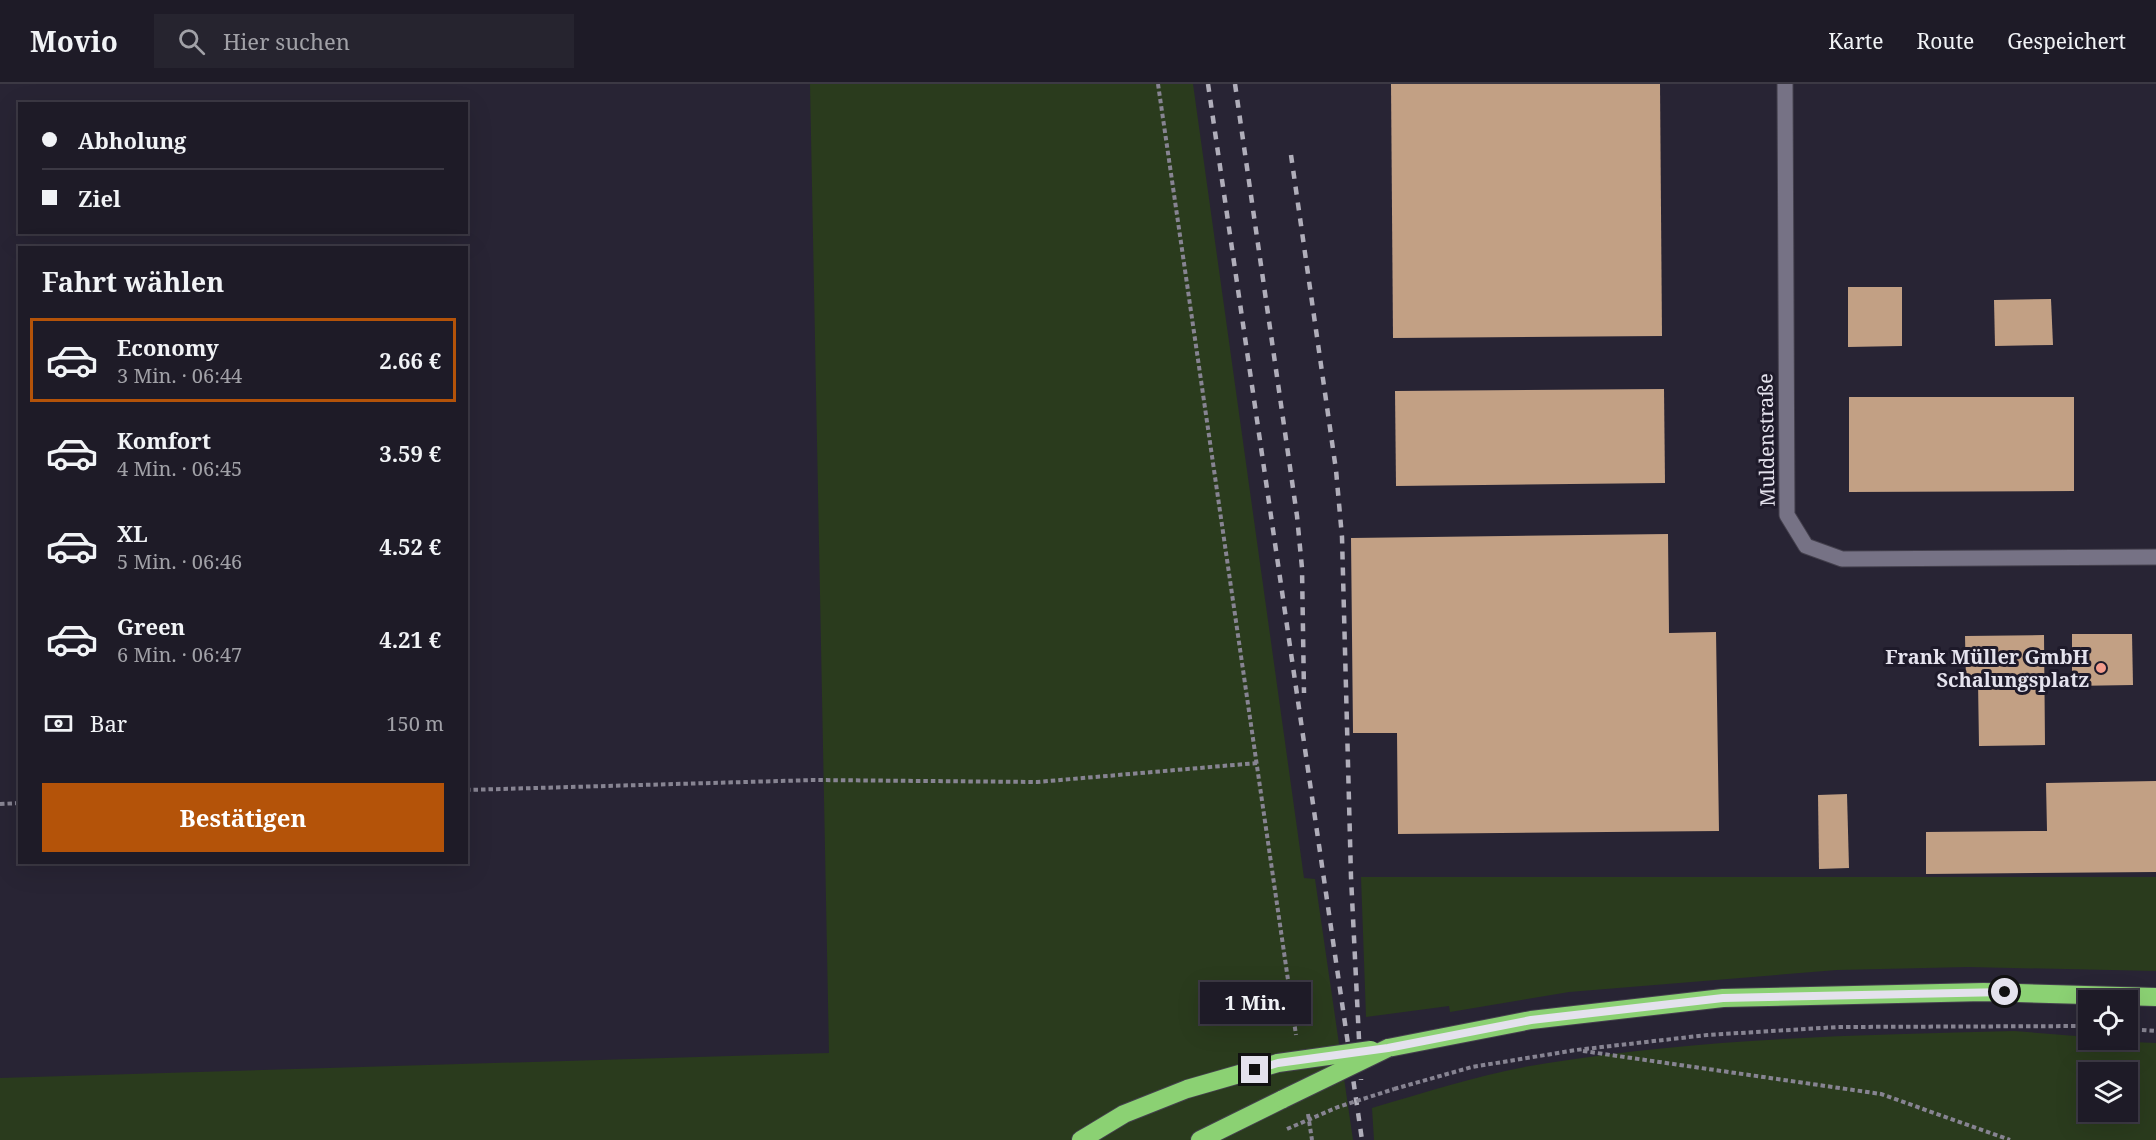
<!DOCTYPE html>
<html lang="de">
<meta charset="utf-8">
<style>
:root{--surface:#1e1b27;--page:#26242f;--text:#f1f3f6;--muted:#a1a1a7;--line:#3c3944;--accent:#b45309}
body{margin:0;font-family:"Noto Serif",serif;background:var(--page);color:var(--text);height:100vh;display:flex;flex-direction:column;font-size:22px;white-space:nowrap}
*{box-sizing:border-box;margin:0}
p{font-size:20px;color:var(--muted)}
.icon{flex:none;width:33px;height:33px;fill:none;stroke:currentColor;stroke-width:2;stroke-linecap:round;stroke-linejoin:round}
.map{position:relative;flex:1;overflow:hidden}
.drawer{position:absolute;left:18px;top:162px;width:450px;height:618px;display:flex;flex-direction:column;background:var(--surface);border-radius:0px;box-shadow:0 6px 24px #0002,0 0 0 2px var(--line)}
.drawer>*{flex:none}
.banner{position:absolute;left:18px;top:18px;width:450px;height:132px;border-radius:0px;box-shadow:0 6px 24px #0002,0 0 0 2px var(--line);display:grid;align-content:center;height:132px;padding:0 24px;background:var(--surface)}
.buttons{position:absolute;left:2078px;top:906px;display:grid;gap:12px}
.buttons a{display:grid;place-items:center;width:60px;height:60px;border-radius:0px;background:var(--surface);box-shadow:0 6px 24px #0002,0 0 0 2px var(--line);font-size:30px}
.end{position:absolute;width:27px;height:27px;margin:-14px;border:8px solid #e4e2ed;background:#111;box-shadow:0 0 0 3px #111}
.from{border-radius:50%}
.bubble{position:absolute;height:42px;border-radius:0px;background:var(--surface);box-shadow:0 6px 24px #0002,0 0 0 2px var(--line);font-size:20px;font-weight:700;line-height:42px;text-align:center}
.banner b{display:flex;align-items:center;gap:21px;height:57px;font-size:22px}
.banner b+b{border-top:2px solid var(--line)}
.banner i{width:15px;height:15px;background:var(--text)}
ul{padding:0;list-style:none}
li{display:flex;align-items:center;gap:18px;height:84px;margin:0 12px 9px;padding:0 12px;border:3px solid transparent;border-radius:0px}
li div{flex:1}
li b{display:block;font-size:22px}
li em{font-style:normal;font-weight:700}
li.selected{border-color:var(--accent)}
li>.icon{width:54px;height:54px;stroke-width:1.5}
h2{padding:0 24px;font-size:27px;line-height:72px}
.pay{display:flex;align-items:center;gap:15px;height:66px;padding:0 24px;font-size:22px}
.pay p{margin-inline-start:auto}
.button{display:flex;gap:12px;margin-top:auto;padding:12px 24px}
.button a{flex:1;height:69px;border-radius:0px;background:var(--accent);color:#fff;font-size:24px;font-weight:700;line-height:69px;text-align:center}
header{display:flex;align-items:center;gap:36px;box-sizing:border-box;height:84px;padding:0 30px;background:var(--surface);border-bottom:2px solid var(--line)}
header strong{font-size:28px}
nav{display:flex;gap:33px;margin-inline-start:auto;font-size:21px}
.search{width:420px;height:54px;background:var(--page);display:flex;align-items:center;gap:15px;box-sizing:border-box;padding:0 21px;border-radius:0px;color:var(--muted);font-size:22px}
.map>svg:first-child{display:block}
.green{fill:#2a3b1d;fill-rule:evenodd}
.building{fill:#c2a084}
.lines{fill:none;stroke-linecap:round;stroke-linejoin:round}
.minor-casing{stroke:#44404d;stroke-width:17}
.highway-casing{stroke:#44404d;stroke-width:20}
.path{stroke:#878492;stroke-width:4;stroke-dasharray:4.5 3;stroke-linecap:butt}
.minor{stroke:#767285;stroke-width:15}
.highway{stroke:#8bd173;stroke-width:18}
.rail{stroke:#b0aeba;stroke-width:4.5;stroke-dasharray:8 8;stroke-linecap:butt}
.highway-bridge-casing{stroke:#44404d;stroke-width:20;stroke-linecap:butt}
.path-bridge{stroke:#878492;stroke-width:4;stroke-dasharray:4.5 3;stroke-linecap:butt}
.highway-bridge{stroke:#8bd173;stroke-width:18}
.route{stroke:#e4e2ed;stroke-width:8}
.poi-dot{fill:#f49d8d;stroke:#1e1a2a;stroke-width:2}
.labels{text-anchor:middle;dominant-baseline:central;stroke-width:6;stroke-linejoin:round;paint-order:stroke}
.street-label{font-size:20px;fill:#e4e2ed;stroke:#1e1a2a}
.poi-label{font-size:20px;font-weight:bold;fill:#e4e2ed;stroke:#1e1a2a;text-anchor:end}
</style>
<header>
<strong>Movio</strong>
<div class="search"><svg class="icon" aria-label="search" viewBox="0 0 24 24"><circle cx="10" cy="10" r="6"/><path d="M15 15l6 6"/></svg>Hier suchen</div>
<nav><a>Karte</a><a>Route</a><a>Gespeichert</a></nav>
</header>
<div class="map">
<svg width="2156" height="1056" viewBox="0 0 2156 1056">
<rect width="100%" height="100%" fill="#282434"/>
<!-- green -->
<g class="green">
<path d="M810,0H1193L1304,794L1315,795L1353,1056H0V994L829,969Z"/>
<path d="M1361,793H2156V887L1968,883L1837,886L1569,908L1450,928L1449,922L1366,933Z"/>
<path d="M2014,947L2088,953V956L2156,959V1056H1374L1372,1024C1430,1007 1488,988 1548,979C1702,954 1858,951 2014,947ZM2127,988V1028H2088V988Z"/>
</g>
<!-- building -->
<g class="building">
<path d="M1391,0H1660L1662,252L1393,254Z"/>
<path d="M1848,203H1902V262L1848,263Z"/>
<path d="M2051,215L2053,261L1995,262L1994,216Z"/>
<path d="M1664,305L1665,399L1396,402L1395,307Z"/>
<path d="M1849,313H2074V407L1849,408Z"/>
<path d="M1668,450L1669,549L1716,548L1719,747L1398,750L1397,649H1353L1351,454Z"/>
<path d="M2072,550H2132L2133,601L2072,602Z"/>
<path d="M2044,551L2045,661L1979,662L1978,597H1966L1965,552Z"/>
<path d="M2156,697V788L1926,790V748L2047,747L2046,699Z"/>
<path d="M1847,710L1849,784L1819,785L1818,711Z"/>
</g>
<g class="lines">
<defs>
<path id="minor" d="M1785,0L1787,431L1806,462L1842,475L2156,473"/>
<g id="highway">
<path d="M1388,964L1531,936L1723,914L1984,908L2156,913"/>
<path d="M1081,1056L1124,1030L1187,1005L1278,979"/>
<path d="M1200,1056L1283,1015"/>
</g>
</defs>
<!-- minor casing -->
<use href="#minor" class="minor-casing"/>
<!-- highway casing -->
<use href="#highway" class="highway-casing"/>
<!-- path -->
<g class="path">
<path d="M1158,0L1296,951"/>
<path d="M466,706L815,696L1037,698L1257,679"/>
<path d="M0,720L20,719"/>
<path d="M2127,945L2156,947"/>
<path d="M1583,967L1881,1010L2010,1056"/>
<path d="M1394,1005L1472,983L1576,966L1707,951L1838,943L2088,942"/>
<path d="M1308,1030L1312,1056"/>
</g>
<!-- minor -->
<use href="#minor" class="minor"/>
<!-- highway -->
<use href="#highway" class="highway"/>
<!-- rail -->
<g class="rail">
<path d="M1208,0L1362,1056"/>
<path d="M1235,0L1297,432L1302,484L1304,609"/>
<path d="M1291,71L1336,386L1342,453L1351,793L1361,996"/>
</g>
<defs>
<g id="highway-bridge">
<path d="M1278,979L1371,966"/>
<path d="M1283,1015L1388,964"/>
</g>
</defs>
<!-- highway-bridge casing -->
<use href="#highway-bridge" class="highway-bridge-casing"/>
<!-- path-bridge -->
<path class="path-bridge" d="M1287,1045L1338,1023L1394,1005"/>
<!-- highway-bridge -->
<use href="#highway-bridge" class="highway-bridge"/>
</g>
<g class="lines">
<!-- route -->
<path class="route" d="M1255,986L1278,979L1388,964L1531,936L1723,914L2005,908"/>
</g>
<!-- markers -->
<circle class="poi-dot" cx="2101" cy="584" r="6"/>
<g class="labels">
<!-- street labels -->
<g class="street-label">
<text transform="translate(1766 356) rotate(-91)">Muldenstraße</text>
</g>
<!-- poi labels -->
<g class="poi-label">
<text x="2089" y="572">Frank Müller GmbH<tspan x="2089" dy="23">Schalungsplatz</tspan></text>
</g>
</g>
</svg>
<div class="buttons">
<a><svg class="icon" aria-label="locate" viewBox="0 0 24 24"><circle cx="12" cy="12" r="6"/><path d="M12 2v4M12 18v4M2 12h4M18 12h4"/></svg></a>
<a><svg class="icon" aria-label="layers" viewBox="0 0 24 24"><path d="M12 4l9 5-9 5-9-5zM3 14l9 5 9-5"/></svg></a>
</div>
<i class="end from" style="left:2005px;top:908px"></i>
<i class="end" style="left:1255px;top:986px"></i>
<div class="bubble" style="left:1200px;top:898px;width:111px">1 Min.</div>
<div class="banner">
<b><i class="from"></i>Abholung</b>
<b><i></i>Ziel</b>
</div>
<section class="drawer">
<h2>Fahrt wählen</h2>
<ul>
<li class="selected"><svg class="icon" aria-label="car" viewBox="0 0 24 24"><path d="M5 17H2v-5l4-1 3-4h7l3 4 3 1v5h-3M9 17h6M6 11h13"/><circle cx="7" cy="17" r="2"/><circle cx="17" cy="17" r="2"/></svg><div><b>Economy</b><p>3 Min. · 06:44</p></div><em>2.66 €</em></li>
<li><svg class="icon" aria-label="car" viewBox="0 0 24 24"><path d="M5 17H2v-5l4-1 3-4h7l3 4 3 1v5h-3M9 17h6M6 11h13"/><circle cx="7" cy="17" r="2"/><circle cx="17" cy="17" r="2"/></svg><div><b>Komfort</b><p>4 Min. · 06:45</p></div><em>3.59 €</em></li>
<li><svg class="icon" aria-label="car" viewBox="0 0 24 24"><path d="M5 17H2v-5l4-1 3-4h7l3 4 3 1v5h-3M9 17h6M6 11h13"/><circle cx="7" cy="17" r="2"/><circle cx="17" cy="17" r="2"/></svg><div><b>XL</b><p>5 Min. · 06:46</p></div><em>4.52 €</em></li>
<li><svg class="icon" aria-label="car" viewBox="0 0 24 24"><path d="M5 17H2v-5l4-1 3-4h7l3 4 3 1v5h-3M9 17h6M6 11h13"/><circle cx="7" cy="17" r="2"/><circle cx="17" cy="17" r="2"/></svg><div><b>Green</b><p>6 Min. · 06:47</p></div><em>4.21 €</em></li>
</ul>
<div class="pay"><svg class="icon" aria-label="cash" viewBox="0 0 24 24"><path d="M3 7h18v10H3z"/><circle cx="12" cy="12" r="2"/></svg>Bar<p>150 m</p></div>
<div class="button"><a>Bestätigen</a></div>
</section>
</div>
